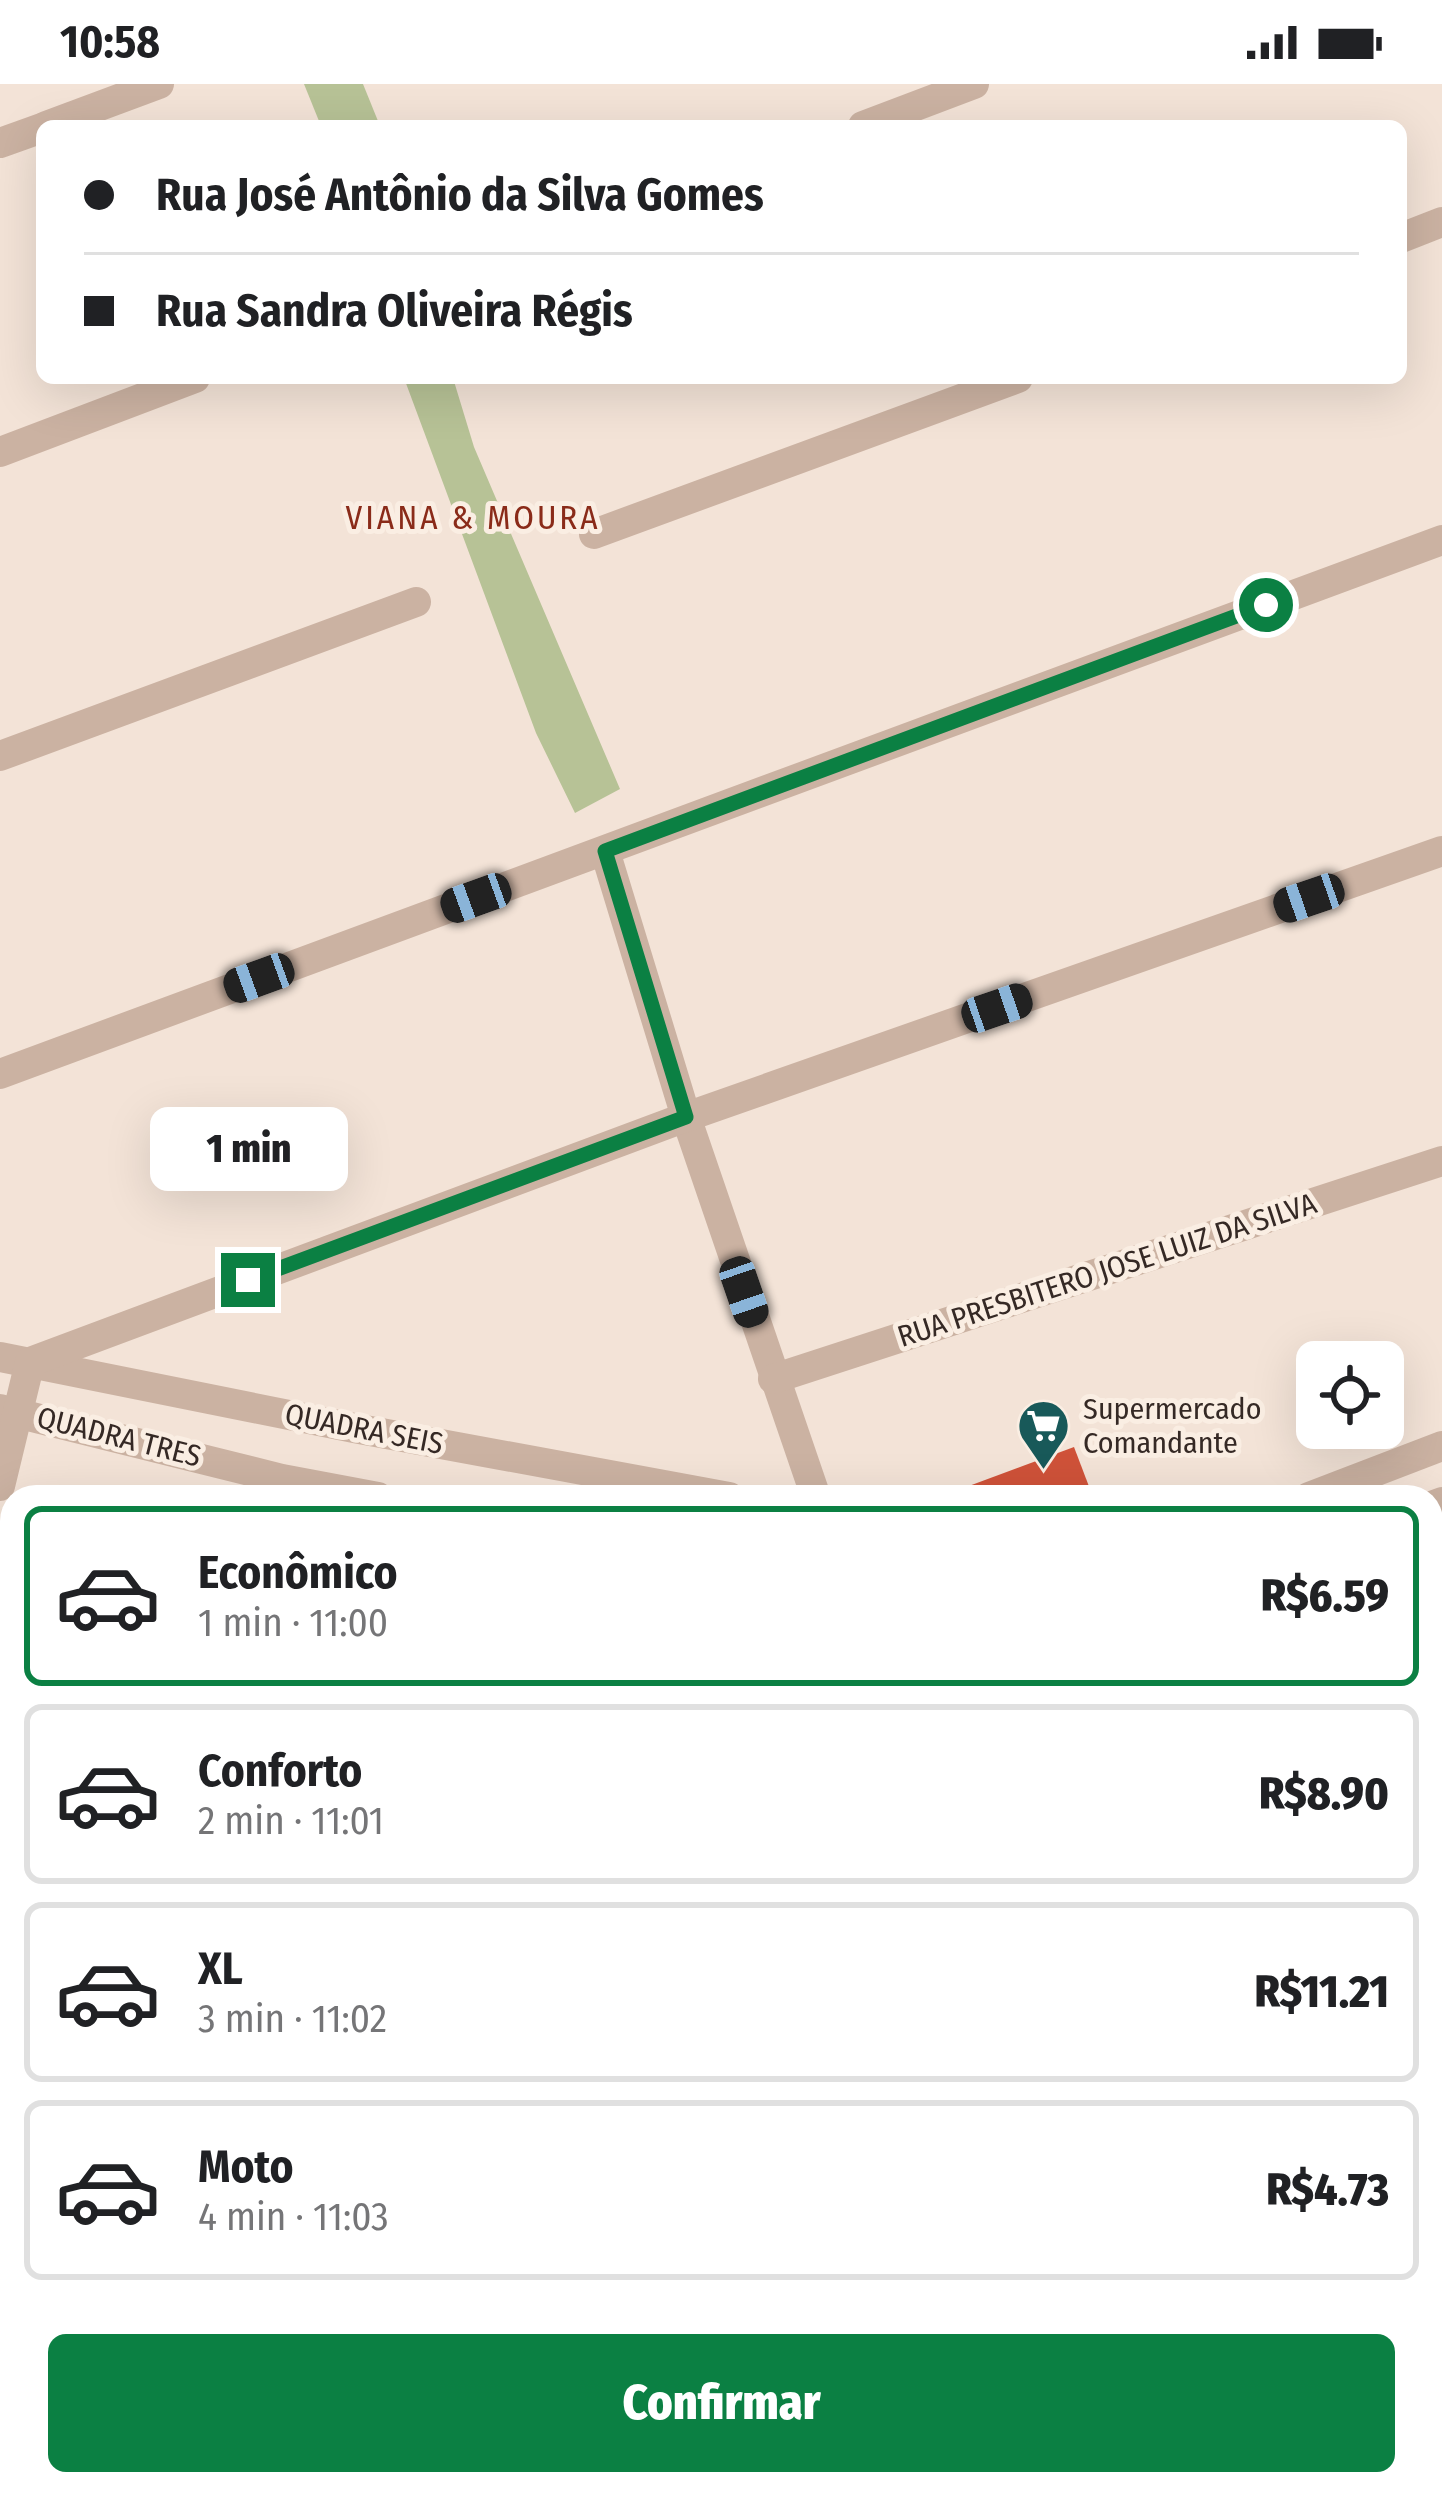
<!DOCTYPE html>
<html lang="pt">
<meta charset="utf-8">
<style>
:root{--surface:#fff;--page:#f2f2f2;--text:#202124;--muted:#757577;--line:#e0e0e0;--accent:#0b8043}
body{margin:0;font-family:"Fira Sans Condensed",sans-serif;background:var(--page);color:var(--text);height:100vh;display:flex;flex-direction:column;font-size:45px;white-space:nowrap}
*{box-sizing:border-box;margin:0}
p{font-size:39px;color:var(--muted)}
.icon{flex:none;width:66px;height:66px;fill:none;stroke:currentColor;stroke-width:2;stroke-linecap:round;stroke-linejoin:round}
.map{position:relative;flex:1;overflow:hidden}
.sheet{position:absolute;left:0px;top:1401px;width:1443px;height:1011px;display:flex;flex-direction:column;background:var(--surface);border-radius:36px 36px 0 0;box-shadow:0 12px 48px #0002}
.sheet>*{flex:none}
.top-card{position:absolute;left:36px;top:36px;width:1371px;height:264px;border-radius:18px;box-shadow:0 12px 48px #0002;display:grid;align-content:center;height:264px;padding:0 48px;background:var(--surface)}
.controls{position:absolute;left:1296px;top:1257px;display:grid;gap:24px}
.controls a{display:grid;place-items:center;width:108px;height:108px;border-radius:18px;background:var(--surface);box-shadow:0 12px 48px #0002;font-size:60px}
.end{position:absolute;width:54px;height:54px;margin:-27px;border:15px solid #0b8043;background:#fff;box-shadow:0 0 0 6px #fff}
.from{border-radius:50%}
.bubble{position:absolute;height:84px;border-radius:18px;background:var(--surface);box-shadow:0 12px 48px #0002;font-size:39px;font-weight:800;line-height:84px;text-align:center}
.car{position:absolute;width:36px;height:72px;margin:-36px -18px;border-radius:15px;box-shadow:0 0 9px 3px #0007;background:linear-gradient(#222 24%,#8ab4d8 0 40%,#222 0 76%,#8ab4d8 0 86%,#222 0)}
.top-card b{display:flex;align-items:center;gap:42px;height:114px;font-size:45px}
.top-card b+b{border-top:3px solid var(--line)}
.top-card i{width:30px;height:30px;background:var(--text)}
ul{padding:21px 0 0;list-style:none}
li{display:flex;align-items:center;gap:36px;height:180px;margin:0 24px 18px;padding:0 24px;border:6px solid var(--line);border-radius:18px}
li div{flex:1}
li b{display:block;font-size:45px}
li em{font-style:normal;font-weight:800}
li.current{border-color:var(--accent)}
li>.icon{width:108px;height:108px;stroke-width:1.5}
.cta{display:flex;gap:24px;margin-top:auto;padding:24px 48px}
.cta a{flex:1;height:138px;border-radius:18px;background:var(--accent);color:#fff;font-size:48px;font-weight:800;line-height:138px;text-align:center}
.status{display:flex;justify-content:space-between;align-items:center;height:84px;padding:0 60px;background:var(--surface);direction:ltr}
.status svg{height:33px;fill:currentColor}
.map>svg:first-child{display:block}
.green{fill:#b7c296}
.building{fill:#cf5239}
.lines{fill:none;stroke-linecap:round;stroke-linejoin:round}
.street{stroke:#cbb2a2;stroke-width:30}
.route{stroke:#0b8043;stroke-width:15}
.labels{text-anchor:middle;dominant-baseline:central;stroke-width:10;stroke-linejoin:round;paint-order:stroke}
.street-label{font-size:30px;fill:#352925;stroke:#faeee3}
.poi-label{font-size:30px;fill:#352925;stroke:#faeee3;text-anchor:start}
.neighbourhood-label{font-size:33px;letter-spacing:3px;fill:#8a2b19;stroke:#faeee3}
</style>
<div class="status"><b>10:58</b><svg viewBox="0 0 49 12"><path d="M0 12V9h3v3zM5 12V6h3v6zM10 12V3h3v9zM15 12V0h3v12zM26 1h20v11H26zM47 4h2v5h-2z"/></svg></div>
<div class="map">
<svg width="1442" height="2411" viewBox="0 0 1442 2411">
<rect width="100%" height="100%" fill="#f3e3d7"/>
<!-- green -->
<g class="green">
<path d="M304,0H363L380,42H321Z"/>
<path d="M404,294H453L474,363L620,705L575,729L536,649Z"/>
</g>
<!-- building -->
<path class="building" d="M1074,1363L1093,1413H951L950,1409Z"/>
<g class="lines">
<!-- street -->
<g class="street">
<path d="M46,42L159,0"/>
<path d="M863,42L974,0"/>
<path d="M0,59L42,44"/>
<path d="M1401,154L1442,138"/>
<path d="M0,368L195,294"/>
<path d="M594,450L1018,294"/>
<path d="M0,672L416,518"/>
<path d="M605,767L686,1033L816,1413"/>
<path d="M0,990L1442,456"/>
<path d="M0,1273L354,1344L729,1413"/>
<path d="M773,1295L1442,1077"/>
<path d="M0,1325L282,1395L378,1413"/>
<path d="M0,1402L30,1278L686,1033L1442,767"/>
<path d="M1309,1413L1442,1362"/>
<path d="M1431,1422L1442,1418"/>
<path d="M1431,1544L1442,1482"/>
<path d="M0,1783L12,1785"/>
<path d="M0,2220L12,2252"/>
<path d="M1431,2278L1442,2268"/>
<path d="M75,2400L79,2411"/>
<path d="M717,2411L719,2400"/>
<path d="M1003,2411L1005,2400"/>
<path d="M1282,2411L1294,2400"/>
</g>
</g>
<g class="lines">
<!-- route -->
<path class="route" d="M248,1196L686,1033L605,767L1266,521"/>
</g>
<!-- icons -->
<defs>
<symbol id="supermarket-pin" viewBox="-11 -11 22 30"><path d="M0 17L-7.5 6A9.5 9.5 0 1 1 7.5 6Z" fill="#185959" stroke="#faeee3"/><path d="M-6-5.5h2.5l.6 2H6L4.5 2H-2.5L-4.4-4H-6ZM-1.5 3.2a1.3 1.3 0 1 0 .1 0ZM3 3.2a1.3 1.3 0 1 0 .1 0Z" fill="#fff"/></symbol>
</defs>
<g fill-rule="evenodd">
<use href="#supermarket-pin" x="1014" y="1312" width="59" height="81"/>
</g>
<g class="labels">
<!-- street labels -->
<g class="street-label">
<text transform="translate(1107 1186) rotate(-18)">RUA PRESBITERO JOSE LUIZ DA SILVA</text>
<text transform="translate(364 1345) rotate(11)">QUADRA SEIS</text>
<text transform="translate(119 1353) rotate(14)">QUADRA TRES</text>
</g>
<!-- poi labels -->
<g class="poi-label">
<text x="1083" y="1325">Supermercado<tspan x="1083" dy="34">Comandante</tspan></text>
</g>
<!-- neighbourhood labels -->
<g class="neighbourhood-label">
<text x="473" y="434">VIANA &amp; MOURA</text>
</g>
</g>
</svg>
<div class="controls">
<a><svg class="icon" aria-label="locate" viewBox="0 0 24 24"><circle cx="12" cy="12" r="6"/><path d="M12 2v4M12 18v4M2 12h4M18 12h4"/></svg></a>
</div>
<i class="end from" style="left:1266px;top:521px"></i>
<i class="end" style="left:248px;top:1196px"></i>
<div class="bubble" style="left:150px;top:1023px;width:198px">1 min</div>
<i class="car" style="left:476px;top:814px;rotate:250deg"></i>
<i class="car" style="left:1309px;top:814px;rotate:251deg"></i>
<i class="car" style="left:259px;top:894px;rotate:250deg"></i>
<i class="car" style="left:997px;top:924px;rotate:71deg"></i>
<i class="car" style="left:744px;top:1208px;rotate:161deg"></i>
<div class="top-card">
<b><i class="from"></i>Rua José Antônio da Silva Gomes</b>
<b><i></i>Rua Sandra Oliveira Régis</b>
</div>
<section class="sheet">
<ul>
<li class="current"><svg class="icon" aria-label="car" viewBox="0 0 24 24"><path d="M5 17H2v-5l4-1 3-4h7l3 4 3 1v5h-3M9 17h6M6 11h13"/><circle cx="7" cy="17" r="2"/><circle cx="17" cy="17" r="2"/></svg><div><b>Econômico</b><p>1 min · 11:00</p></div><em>R$6.59</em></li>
<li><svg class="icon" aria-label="car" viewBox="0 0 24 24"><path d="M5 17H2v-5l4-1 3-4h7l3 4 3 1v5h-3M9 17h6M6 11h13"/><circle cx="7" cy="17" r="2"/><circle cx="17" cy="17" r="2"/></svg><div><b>Conforto</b><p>2 min · 11:01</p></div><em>R$8.90</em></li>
<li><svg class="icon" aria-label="car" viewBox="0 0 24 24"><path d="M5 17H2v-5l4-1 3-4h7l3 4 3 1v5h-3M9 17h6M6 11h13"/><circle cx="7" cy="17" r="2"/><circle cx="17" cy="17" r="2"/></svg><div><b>XL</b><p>3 min · 11:02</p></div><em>R$11.21</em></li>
<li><svg class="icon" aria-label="car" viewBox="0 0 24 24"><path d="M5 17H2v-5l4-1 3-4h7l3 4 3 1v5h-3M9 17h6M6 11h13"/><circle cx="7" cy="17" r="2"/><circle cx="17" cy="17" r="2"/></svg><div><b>Moto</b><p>4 min · 11:03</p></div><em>R$4.73</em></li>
</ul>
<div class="cta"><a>Confirmar</a></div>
</section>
</div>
